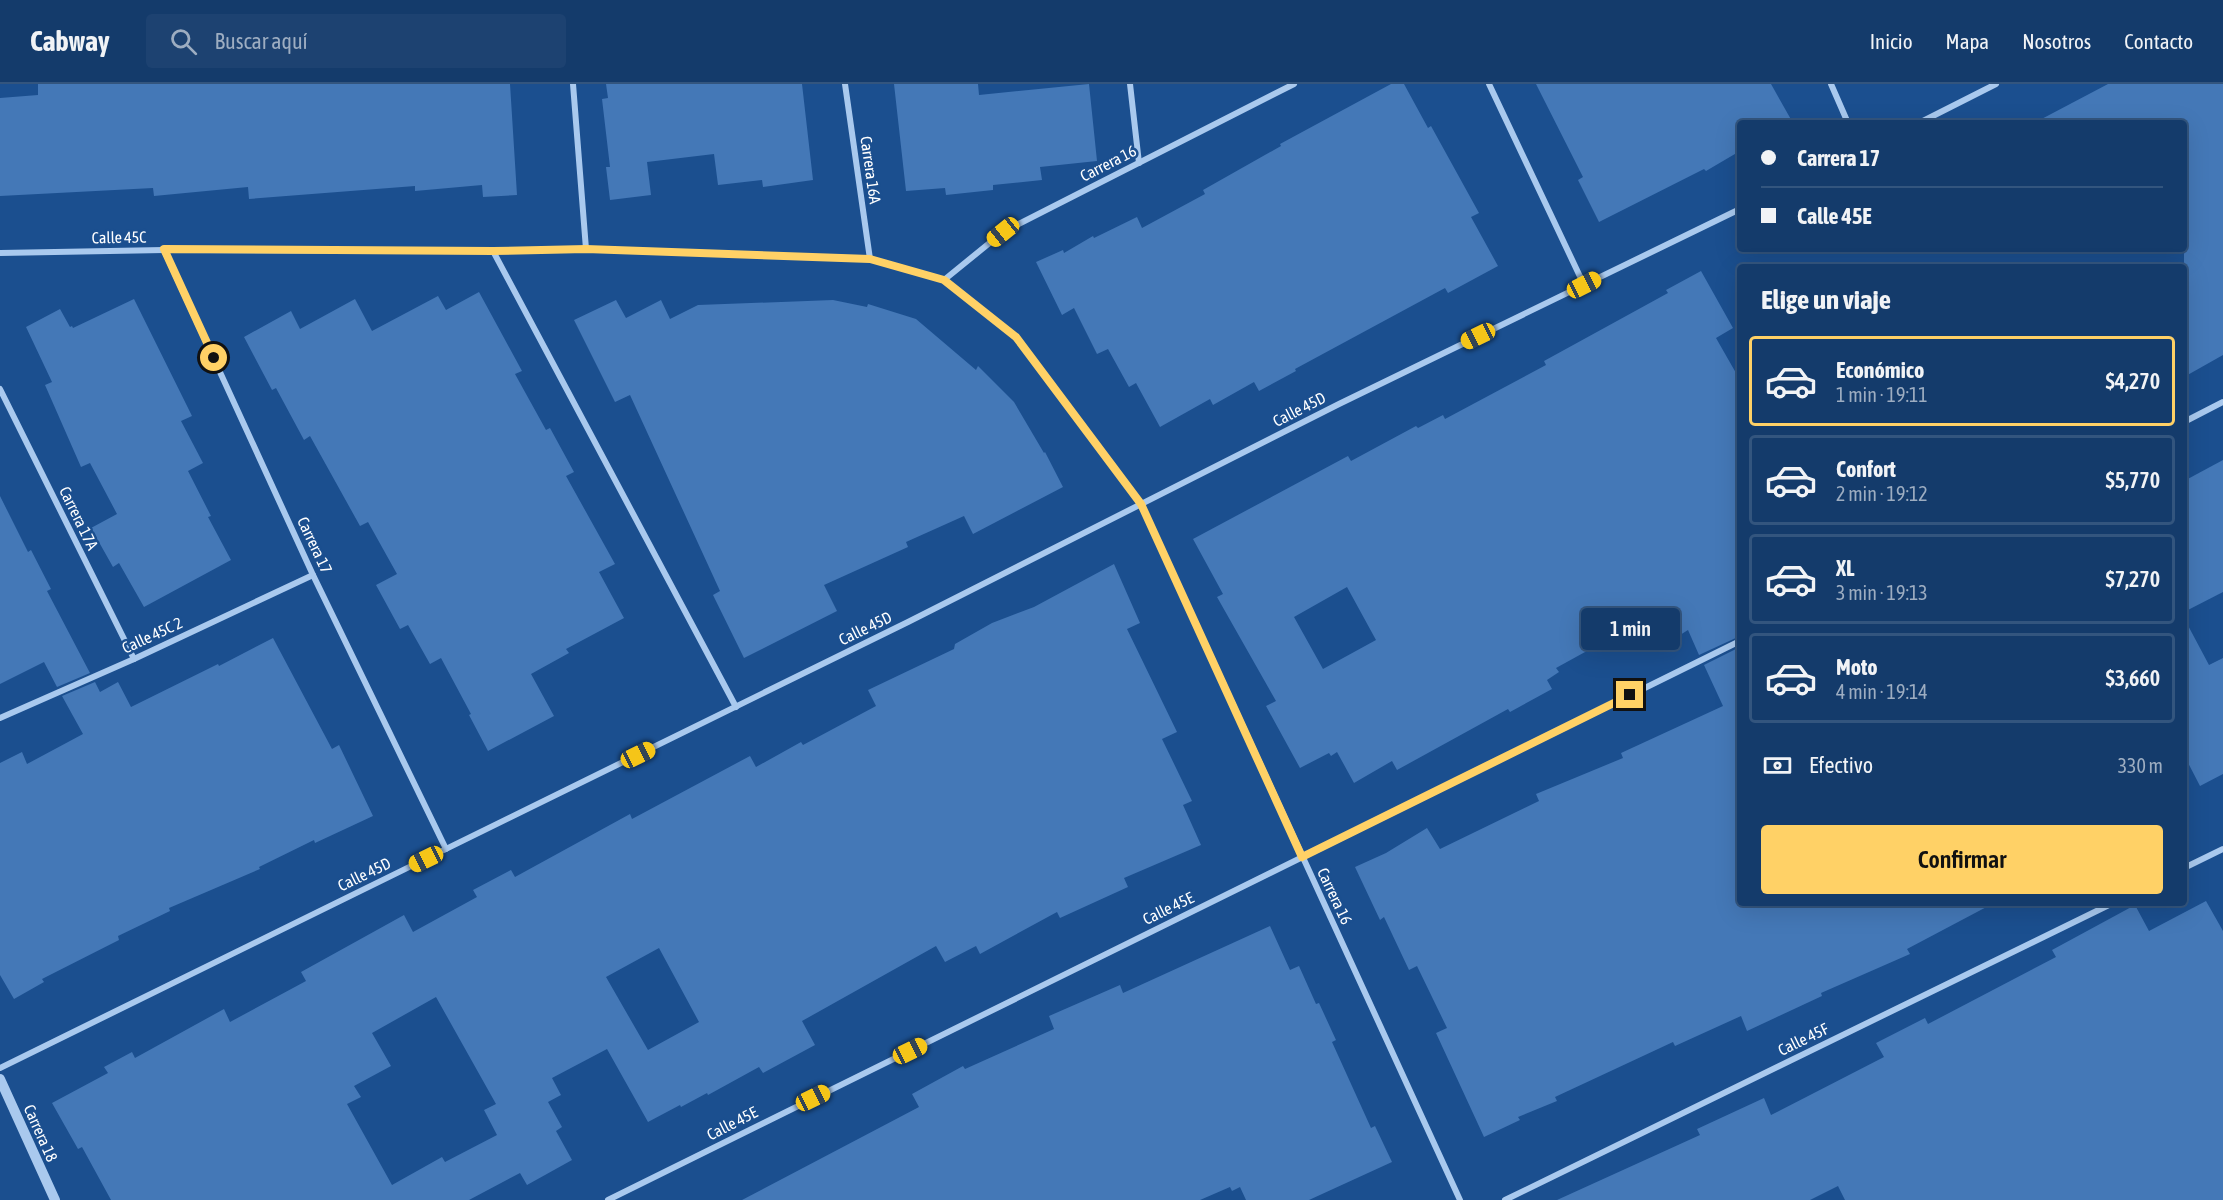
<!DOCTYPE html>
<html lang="es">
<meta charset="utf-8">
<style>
:root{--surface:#143b6b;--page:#1d4271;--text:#f1f3f6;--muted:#9dadc1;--line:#33557e;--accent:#ffd166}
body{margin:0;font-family:"Asap Condensed",sans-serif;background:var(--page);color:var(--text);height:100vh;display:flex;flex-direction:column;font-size:22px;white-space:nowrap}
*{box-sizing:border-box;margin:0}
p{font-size:20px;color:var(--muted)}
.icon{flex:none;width:33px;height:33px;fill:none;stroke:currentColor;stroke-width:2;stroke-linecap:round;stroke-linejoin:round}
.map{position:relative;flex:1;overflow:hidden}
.side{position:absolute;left:1737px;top:180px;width:450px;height:642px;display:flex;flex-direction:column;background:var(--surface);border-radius:6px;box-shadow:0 6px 24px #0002,0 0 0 2px var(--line)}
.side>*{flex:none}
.top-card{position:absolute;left:1737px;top:36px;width:450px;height:132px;border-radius:6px;box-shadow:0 6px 24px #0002,0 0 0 2px var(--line);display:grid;align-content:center;height:132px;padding:0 24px;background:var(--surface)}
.end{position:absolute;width:27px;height:27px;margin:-14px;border:8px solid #ffd166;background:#111;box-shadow:0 0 0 3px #111}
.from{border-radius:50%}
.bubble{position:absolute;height:42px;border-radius:6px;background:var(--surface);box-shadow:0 6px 24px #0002,0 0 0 2px var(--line);font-size:20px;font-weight:600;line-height:42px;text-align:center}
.car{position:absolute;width:18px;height:36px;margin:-18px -9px;border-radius:8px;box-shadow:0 0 4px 2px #0007;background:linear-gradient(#f5c518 24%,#345 0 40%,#f5c518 0 76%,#345 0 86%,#f5c518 0)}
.top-card b{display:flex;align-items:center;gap:21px;height:57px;font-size:22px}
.top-card b+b{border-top:2px solid var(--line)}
.top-card i{width:15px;height:15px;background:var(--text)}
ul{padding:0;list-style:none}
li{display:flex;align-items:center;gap:18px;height:90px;margin:0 12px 9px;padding:0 12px;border:3px solid var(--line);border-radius:6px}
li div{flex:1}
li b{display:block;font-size:22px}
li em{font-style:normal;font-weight:600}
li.on{border-color:var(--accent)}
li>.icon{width:54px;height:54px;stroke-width:1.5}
h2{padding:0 24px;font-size:27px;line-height:72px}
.pay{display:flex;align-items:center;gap:15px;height:66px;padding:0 24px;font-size:22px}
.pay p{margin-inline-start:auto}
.primary-button{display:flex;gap:12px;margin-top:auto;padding:12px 24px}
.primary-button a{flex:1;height:69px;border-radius:6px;background:var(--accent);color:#111;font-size:24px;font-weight:600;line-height:69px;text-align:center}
header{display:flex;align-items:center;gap:36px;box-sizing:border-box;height:84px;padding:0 30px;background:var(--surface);border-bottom:2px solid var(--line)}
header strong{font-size:28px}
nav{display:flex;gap:33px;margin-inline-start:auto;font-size:21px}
.search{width:420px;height:54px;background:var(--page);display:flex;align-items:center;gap:15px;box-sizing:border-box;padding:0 21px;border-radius:6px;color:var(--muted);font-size:22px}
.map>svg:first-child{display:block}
.building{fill:#4478b7;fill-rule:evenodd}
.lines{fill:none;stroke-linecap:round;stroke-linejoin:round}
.minor{stroke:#a9c9ee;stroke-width:6}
.tertiary{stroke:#a9c9ee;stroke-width:10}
.route{stroke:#ffd166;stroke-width:8}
.labels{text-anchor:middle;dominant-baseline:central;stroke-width:5;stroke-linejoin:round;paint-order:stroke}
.street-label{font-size:16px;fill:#fff;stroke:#1b4f8f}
</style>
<header>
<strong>Cabway</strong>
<div class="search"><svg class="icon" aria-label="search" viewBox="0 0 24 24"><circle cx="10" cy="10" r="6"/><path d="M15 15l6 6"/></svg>Buscar aquí</div>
<nav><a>Inicio</a><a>Mapa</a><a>Nosotros</a><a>Contacto</a></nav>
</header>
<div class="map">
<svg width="2223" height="1116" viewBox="0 0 2223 1116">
<rect width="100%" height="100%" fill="#1b4f8f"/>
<!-- building -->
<g class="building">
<path d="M38,0H510L517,111L483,113L482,101L415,107V102L249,115L248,103L154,112L153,104L0,112V14L38,11Z"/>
<path d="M606,0H802L813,96L763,103L762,96L718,101L714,70L647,78L651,111L610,116L606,83H610L602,15L608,14Z"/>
<path d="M894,0H978L979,11L1089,0L1097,77L1040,83L1042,96L993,101V106L946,111L945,104L906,107Z"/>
<path d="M1391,0H1404L1428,44L1431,42L1479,129L1471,133L1498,182L1448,209L1445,204L1295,285L1296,287L1259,307L1254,298L1213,321L1210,315L1160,343L1136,299L1129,303L1108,265L1097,270L1074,224L1062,231L1036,178L1063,166L1064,169L1093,152L1094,154L1137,133L1142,144L1205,110L1203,106L1281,62L1280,60Z"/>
<path d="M1536,0H1771L1793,39H1740V67L1706,87L1704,85L1599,138L1578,96L1583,93Z"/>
<path d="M2108,0H2223V271L2184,293V39H2034Z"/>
<path d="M1701,187L1733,244L1716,254L1740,296V552L1699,571L1688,546L1680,551L1665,524L1556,584L1559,588L1547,596L1552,605L1510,628L1508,625L1397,686L1392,677L1354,699L1337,668L1331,672L1329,669L1300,684L1266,622L1276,617L1217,513L1223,510L1193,455L1348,372L1351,377L1416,342L1418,344L1443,331L1445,335L1546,281L1544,277L1668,209L1666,206ZM1347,503L1376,556L1323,585L1294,533Z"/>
<path d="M479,208L522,287L515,290L546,346L550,344L574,388L566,392L615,480L599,488L624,534L566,565L569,569L531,590L554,632L488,667L469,631L471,630L441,574L430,580L408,541L400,545L376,501L397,490L368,438L360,442L310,352L304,356L276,304L272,306L244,253L291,227L300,245L355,215L372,247L438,212L446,226Z"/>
<path d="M134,215L192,332L181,337L203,379L188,387L211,432L208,433L231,476L144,523L119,479L113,483L91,444L117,430L90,379L81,383L45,301L52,298L26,243L60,225L70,243L72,242L73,244Z"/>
<path d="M616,216L626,234L661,216L670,235L698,221L833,216L867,223L868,220L916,235L976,286L978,282L1014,318L1044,369L1045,368L1063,403L973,450L964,432L906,458L908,463L824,501L837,527L744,574L713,511L720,507L630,311L615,318L574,236Z"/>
<path d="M2223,376V508L2184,528V397Z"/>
<path d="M0,412L28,468L31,466L51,505L47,507L90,589L57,603L44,578L0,600Z"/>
<path d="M1114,480L1140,539L1127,545L1177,648L1162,655L1192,717L1183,721L1201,761L1124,794L1128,803L1060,834L1057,828L980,870L976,862L945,878L936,862L802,937L815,961L763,989L759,983L708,1011L707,1009L681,1023L680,1021L648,1038L607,965L552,994L561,1011L548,1018L562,1043L556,1047L572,1076L527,1101L520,1089L469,1116H111L82,1063L78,1065L52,1019L108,989L104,983L132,968L135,974L224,925L230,938L306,897L301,888L404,831L413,848L477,813L473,806L511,786L515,793L630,730L632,735L750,672L756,683L801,658L803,661L876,622L868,606L954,565L955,560L992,539L1034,523ZM659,864L699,938L648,966L606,893ZM436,913L496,1020L484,1026L497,1051L445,1078L442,1073L392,1101L347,1020L361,1013L354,1002L391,982L372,949Z"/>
<path d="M2184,534L2209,581L2223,574V690L2200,702L2184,671Z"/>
<path d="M273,554L332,665L339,661L373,732L315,759L314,756L259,783L260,785L169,824L170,827L118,852L119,856L42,895L44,898L14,915L0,891V679L22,668L27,680L83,650L62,612L95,598L100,608L118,598L131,623L218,580L219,582Z"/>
<path d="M1740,563V819H1994L1907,865L1910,870L1821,909L1822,912L1747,947L1741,932L1675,962L1673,958L1555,1013L1557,1017L1518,1033L1520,1036L1484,1053L1436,949L1447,944L1417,882L1409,886L1384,833L1380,836L1355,783L1386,769L1427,744L1440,765L1539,717L1536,710L1623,674L1621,669L1723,622L1704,581Z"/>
<path d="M2206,817L2223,847V1116H1845L1838,1102L1810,1116H1557L1700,1051L1697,1045L1764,1014L1771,1031L1884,973L1876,959L1925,934L1928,940L2056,873L2052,866L2135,821L2149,847Z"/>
<path d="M1270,842L1290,886L1299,882L1316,920L1319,919L1336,956L1332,958L1371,1044L1375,1042L1392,1078L1309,1116H1246L1240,1103L1232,1107L1230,1103L1200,1116H742L919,1023L912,1010L963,982L965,985L1054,945L1049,932L1120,901L1123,909Z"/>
</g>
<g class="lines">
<!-- minor -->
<g class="minor">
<path d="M573,0L586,165"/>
<path d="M845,0L870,175"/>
<path d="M1130,0L1139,79"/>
<path d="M1489,0L1584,201"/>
<path d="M1831,0L1848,39"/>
<path d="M1919,39L1996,0"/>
<path d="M164,166L313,491L446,765"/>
<path d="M493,167L736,623"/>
<path d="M0,169L164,166L493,167L586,165L870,175L944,196L1016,253L1141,420L1460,1116"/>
<path d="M944,196L1003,148L1294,0"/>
<path d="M0,305L134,575"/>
<path d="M2184,338L2223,318"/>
<path d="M0,634L134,575L313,491"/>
<path d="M2184,784L2223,765"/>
<path d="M0,984L908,538L1339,320L1740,125"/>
<path d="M608,1116L1740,557"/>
<path d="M1505,1116L2113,819"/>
</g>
<!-- tertiary -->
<path class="tertiary" d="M0,995L55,1116"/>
</g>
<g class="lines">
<!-- route -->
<path class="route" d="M214,274L164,165L493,167L586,165L870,175L944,196L1016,253L1141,420L1302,773L1630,611"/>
</g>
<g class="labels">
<!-- street labels -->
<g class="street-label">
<text transform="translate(1108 79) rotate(-27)">Carrera 16</text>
<text transform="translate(871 86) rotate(82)">Carrera 16A</text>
<text transform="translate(119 153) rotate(-1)">Calle 45C</text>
<text transform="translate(1299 325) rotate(-27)">Calle 45D</text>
<text transform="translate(79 434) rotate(64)">Carrera 17A</text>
<text transform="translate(315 461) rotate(65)">Carrera 17</text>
<text transform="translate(865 544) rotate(-26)">Calle 45D</text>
<text transform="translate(152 551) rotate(-25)">Calle 45C 2</text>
<text transform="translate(364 790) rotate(-26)">Calle 45D</text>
<text transform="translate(1335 812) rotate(65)">Carrera 16</text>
<text transform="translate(1168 824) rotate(-26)">Calle 45E</text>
<text transform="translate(1803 955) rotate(-26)">Calle 45F</text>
<text transform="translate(732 1039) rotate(-27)">Calle 45E</text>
<text transform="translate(41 1049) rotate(66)">Carrera 18</text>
</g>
</g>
</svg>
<i class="end from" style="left:214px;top:274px"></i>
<i class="end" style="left:1630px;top:611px"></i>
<div class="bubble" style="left:1581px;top:524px;width:99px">1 min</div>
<i class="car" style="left:1003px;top:148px;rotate:231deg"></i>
<i class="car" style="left:1584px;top:201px;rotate:63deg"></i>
<i class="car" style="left:1478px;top:252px;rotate:244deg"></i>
<i class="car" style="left:638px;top:671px;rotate:64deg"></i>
<i class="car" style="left:426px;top:775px;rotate:244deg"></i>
<i class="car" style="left:910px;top:967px;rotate:64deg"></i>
<i class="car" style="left:813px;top:1014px;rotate:64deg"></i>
<div class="top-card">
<b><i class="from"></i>Carrera 17</b>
<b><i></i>Calle 45E</b>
</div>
<section class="side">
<h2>Elige un viaje</h2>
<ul>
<li class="on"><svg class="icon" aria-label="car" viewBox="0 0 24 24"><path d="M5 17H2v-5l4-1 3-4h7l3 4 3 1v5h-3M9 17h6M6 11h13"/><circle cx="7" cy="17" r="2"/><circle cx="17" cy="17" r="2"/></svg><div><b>Económico</b><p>1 min · 19:11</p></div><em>$4,270</em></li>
<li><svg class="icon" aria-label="car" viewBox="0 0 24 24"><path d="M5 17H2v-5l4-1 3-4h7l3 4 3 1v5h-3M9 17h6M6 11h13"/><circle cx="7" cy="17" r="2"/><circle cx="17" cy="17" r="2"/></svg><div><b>Confort</b><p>2 min · 19:12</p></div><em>$5,770</em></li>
<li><svg class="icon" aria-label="car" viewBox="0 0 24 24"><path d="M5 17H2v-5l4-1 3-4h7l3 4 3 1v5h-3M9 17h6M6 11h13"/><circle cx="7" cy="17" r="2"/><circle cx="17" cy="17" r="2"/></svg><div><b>XL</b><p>3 min · 19:13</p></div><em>$7,270</em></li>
<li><svg class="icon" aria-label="car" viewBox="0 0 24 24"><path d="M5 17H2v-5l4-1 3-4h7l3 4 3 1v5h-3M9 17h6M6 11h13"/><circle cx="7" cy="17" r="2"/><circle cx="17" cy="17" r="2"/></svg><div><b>Moto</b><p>4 min · 19:14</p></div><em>$3,660</em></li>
</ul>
<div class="pay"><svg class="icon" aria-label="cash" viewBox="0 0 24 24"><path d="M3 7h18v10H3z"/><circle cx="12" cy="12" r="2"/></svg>Efectivo<p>330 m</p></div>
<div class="primary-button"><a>Confirmar</a></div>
</section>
</div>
